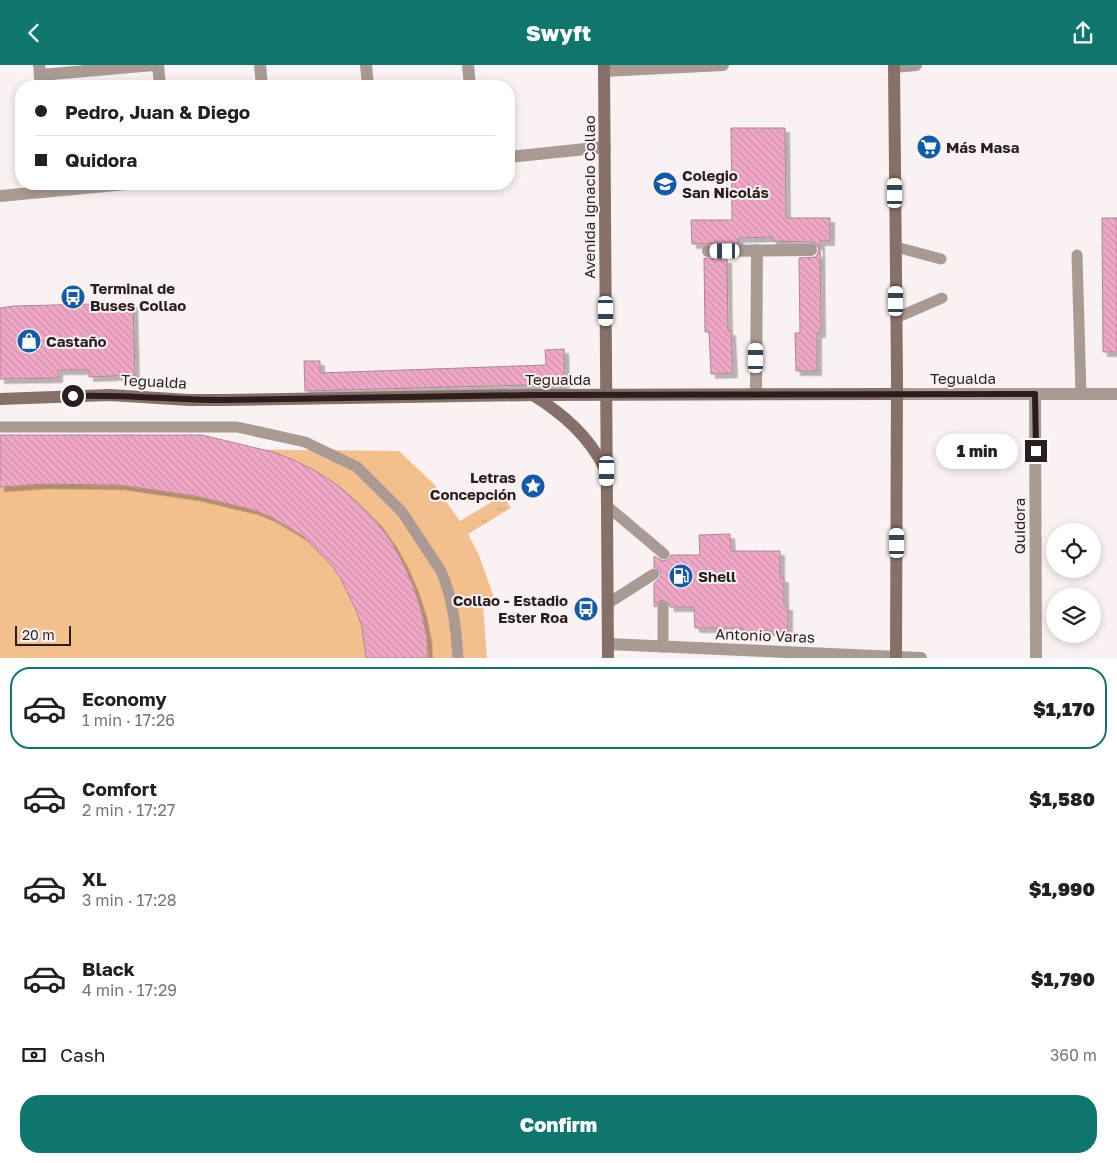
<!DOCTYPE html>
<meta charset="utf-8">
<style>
:root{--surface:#fff;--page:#f2f2f2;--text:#202124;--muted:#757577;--line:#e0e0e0;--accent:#0f766e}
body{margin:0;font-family:"Golos Text",sans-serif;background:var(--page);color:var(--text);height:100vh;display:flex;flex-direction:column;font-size:19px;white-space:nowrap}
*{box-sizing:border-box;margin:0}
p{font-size:16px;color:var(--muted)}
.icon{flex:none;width:28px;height:28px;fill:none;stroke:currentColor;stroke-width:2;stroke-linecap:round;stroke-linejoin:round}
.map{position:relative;height:593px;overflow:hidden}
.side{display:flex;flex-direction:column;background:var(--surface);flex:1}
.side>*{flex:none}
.hud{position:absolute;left:15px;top:15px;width:500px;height:110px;border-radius:20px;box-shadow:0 2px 8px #0003;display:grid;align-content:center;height:110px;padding:0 20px;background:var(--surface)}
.buttons{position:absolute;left:1046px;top:458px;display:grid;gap:10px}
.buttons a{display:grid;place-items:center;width:55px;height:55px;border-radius:50%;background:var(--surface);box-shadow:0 2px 8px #0003;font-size:25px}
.scale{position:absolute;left:15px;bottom:12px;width:56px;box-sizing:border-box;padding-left:5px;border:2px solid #2c1d1e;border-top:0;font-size:14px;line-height:18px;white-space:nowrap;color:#2c1d1e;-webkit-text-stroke:4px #faf2f2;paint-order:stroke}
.end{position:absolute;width:22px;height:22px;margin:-11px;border:6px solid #2c1d1e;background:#fff;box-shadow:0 0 0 2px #fff}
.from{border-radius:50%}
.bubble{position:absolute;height:35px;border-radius:18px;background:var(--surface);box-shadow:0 2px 8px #0003;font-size:16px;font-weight:800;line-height:35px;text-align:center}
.car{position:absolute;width:15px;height:30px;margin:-15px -8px;border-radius:6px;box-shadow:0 0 4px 1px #0007;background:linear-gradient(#fff 24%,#345 0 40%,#fff 0 76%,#345 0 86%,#fff 0)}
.hud b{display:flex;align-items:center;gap:18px;height:48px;font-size:19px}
.hud b+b{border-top:1px solid var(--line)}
.hud i{width:12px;height:12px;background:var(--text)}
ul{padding:9px 0 0;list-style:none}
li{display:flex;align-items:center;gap:15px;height:82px;margin:0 10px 8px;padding:0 10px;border:2px solid transparent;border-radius:20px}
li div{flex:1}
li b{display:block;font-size:19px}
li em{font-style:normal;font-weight:800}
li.active{border-color:var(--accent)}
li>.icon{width:45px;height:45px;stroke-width:1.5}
.pay{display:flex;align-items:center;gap:12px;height:55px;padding:0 20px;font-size:19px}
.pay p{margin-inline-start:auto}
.action{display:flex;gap:10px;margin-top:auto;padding:10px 20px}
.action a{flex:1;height:58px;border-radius:20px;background:var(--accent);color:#fff;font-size:20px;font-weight:800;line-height:58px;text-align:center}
header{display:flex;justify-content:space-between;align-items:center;height:65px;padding:0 20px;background:var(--accent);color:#fff;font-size:22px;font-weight:800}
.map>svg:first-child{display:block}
.grass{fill:url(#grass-tufts)}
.green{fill:#f3c08d}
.building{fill:url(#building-back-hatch);stroke:#ab8896;filter:url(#shadow)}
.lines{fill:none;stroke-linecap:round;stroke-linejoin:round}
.lane{stroke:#aa9a94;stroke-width:11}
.street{stroke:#aa9a94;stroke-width:12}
.secondary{stroke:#867067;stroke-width:12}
.route{stroke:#2c1d1e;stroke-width:6}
.labels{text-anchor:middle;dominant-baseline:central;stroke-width:4;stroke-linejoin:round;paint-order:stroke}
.poi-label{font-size:15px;font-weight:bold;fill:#2c1d1e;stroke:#faf2f2;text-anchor:start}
.street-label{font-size:15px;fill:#2c1d1e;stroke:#faf2f2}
</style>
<header><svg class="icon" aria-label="back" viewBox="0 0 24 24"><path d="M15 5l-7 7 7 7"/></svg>Swyft<svg class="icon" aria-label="share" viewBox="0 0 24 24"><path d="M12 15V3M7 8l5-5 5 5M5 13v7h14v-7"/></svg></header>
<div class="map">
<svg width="1117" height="593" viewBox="0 0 1117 593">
<defs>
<pattern id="grass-tufts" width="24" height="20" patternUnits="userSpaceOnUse" patternTransform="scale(1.25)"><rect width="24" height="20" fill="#f3c08d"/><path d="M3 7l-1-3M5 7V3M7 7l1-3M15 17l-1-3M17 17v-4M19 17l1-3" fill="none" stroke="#d0a579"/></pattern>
<pattern id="building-back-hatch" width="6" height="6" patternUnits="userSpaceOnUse" patternTransform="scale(1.25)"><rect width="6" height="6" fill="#f1a8c6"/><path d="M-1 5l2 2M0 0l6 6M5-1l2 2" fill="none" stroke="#cf90aa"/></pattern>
<filter id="shadow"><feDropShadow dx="4.5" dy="4.5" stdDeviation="0" flood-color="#0004"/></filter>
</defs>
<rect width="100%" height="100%" fill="#faf2f2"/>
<!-- grass -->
<path class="grass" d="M503,430L511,443L425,495L417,482Z"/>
<!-- green -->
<path class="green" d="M0,382L399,386L434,419L466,465L479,490L496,538L483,540L487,593H0Z"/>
<!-- building -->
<g class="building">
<path d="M731,63H785L786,153H830V176H820L821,268H817V306H796L795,268H800L799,193L816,192L819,185L818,180L811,177L772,176V172L739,173V178L692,179L691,155H732Z"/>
<path d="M1102,153H1117V287H1103Z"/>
<path d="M704,193L727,194L728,266H731L733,308L711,309L709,267H705Z"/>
<path d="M133,238L135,310L89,312V305H58V313L0,314V243L14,241Z"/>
<path d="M564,284L565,319L305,326L304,296H320V308L546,300L545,285Z"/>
<path d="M0,370H202L273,387L296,396L319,408L340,422L359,439L377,457L392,478L404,500L414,523L422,548L427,573L428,593H366L362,562L356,545L340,512L329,497L303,471L271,452L254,445L195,431L120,420L43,419L0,422Z"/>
<path d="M730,469L731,486H780V513H784V541H788V566H742V563H695L694,542H670L669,538L663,535L659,536L656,542L654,541V518L660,513L661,509L660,505L654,502V491L663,496L669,494L671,490H700L699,470Z"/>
</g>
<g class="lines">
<!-- lane -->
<g class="lane">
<path d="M896,182L941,194"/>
<path d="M1077,190L1081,329"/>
<path d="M896,253L942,233"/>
<path d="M0,362H237L305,377L357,402L402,447L441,506C453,533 456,564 458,593"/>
<path d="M607,441L664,489"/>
<path d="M607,539L654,509"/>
<path d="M663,582V542"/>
</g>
<!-- street -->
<g class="street">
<path d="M39,0L41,21"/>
<path d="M158,0L160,21"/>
<path d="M260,0L262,21"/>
<path d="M366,0L368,21"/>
<path d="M468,0L470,21"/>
<path d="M894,2L916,0"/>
<path d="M604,6L723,0"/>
<path d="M40,10L154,0"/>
<path d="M509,92L605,82"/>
<path d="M0,131L127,119"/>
<path d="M708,186L811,185"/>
<path d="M756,329L757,185"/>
<path d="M897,329H1117"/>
<path d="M1035,329L1036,593"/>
<path d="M608,579L921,593"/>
</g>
<!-- secondary -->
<g class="secondary">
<path d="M604,0L608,593"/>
<path d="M894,0L897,313L896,593"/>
<path d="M533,330C563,349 589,371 605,404"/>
<path d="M0,334L110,330L189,335H223L533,330L897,329"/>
</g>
</g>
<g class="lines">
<!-- route -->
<path class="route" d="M73,331C123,329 173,335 222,335L533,330L1035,329L1036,386"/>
</g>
<!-- icons -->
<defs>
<symbol id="supermarket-disc" viewBox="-11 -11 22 22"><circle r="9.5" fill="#135baa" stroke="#faf2f2"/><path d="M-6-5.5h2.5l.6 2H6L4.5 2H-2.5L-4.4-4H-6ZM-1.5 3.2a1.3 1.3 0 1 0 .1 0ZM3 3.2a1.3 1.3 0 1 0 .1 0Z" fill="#fff"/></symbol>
<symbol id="school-disc" viewBox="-11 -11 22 22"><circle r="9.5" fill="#135baa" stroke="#faf2f2"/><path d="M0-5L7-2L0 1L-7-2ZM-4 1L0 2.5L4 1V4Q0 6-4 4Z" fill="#fff"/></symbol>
<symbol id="bus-disc" viewBox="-11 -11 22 22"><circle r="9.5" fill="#135baa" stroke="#faf2f2"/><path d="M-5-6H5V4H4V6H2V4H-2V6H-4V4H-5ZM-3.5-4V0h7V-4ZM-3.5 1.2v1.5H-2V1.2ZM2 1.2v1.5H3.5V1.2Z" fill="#fff"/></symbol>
<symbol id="shop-disc" viewBox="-11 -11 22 22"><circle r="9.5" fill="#135baa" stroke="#faf2f2"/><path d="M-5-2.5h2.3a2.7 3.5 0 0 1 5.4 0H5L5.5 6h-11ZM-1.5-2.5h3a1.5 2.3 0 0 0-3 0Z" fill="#fff"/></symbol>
<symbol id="sight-disc" viewBox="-11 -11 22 22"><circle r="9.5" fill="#135baa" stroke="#faf2f2"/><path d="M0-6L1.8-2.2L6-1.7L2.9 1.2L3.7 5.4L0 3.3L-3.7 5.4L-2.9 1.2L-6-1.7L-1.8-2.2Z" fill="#fff"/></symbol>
<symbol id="fuel-disc" viewBox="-11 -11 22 22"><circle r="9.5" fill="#135baa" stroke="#faf2f2"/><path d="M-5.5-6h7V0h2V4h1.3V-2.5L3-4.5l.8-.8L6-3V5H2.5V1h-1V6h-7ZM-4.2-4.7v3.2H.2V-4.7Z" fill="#fff"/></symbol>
</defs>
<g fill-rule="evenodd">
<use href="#supermarket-disc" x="915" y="68" width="28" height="28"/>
<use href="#school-disc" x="651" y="105" width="28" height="28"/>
<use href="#bus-disc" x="59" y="218" width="28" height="28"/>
<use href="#shop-disc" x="15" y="262" width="28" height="28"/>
<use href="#sight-disc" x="519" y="407" width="28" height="28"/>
<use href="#fuel-disc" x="667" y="497" width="28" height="28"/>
<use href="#bus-disc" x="572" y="530" width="28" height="28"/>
</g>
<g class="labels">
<!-- poi labels -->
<g class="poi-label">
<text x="946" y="82">Más Masa</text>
<text x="682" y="110">Colegio<tspan x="682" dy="17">San Nicolás</tspan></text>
<text x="90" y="223">Terminal de<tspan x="90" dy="17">Buses Collao</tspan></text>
<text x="46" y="276">Castaño</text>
<text x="516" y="412" text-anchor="end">Letras<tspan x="516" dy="17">Concepción</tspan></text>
<text x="698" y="511">Shell</text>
<text x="568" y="535" text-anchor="end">Collao - Estadio<tspan x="568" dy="17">Ester Roa</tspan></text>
</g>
<!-- street labels -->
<g class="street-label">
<text transform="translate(589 132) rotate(-90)">Avenida Ignacio Collao</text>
<text x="963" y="313">Tegualda</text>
<text x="558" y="314">Tegualda</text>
<text transform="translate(154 316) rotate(3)">Tegualda</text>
<text transform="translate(1019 461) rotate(-90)">Quidora</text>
<text transform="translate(765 570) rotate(2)">Antonio Varas</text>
</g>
</g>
</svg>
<div class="buttons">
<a><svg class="icon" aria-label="locate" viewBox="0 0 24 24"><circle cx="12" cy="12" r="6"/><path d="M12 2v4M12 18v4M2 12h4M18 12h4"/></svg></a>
<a><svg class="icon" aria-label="layers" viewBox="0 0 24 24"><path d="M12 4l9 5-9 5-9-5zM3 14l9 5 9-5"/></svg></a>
</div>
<div class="scale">20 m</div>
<i class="end from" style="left:73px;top:331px"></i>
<i class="end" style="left:1036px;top:386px"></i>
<div class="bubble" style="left:936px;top:369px;width:82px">1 min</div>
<i class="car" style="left:895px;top:128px;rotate:0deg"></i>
<i class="car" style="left:725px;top:186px;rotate:270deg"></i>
<i class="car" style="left:896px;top:236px;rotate:0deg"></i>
<i class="car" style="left:606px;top:246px;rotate:179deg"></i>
<i class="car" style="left:756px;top:293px;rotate:0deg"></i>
<i class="car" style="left:607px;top:406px;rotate:180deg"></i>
<i class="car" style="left:897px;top:478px;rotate:0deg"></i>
<div class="hud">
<b><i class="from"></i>Pedro, Juan &amp; Diego</b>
<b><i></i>Quidora</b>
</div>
</div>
<section class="side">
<ul>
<li class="active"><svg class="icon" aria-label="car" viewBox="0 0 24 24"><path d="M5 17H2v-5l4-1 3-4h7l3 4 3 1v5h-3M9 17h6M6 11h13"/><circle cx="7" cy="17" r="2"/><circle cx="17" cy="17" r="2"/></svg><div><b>Economy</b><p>1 min · 17:26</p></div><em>$1,170</em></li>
<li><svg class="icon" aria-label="car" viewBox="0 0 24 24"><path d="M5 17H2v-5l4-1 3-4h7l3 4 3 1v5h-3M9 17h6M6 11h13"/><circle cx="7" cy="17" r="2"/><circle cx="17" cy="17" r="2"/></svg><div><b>Comfort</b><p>2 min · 17:27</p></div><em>$1,580</em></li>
<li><svg class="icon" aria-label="car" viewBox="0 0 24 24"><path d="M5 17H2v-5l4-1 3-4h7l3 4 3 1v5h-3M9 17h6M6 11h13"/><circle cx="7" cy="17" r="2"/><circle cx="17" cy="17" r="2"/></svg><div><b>XL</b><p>3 min · 17:28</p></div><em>$1,990</em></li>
<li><svg class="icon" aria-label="car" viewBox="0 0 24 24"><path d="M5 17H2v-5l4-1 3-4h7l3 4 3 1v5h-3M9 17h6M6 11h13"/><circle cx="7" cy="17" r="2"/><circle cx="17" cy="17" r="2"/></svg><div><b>Black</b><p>4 min · 17:29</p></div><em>$1,790</em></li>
</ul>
<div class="pay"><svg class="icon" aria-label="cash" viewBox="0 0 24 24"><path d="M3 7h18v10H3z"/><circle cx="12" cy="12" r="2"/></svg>Cash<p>360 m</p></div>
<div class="action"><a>Confirm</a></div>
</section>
